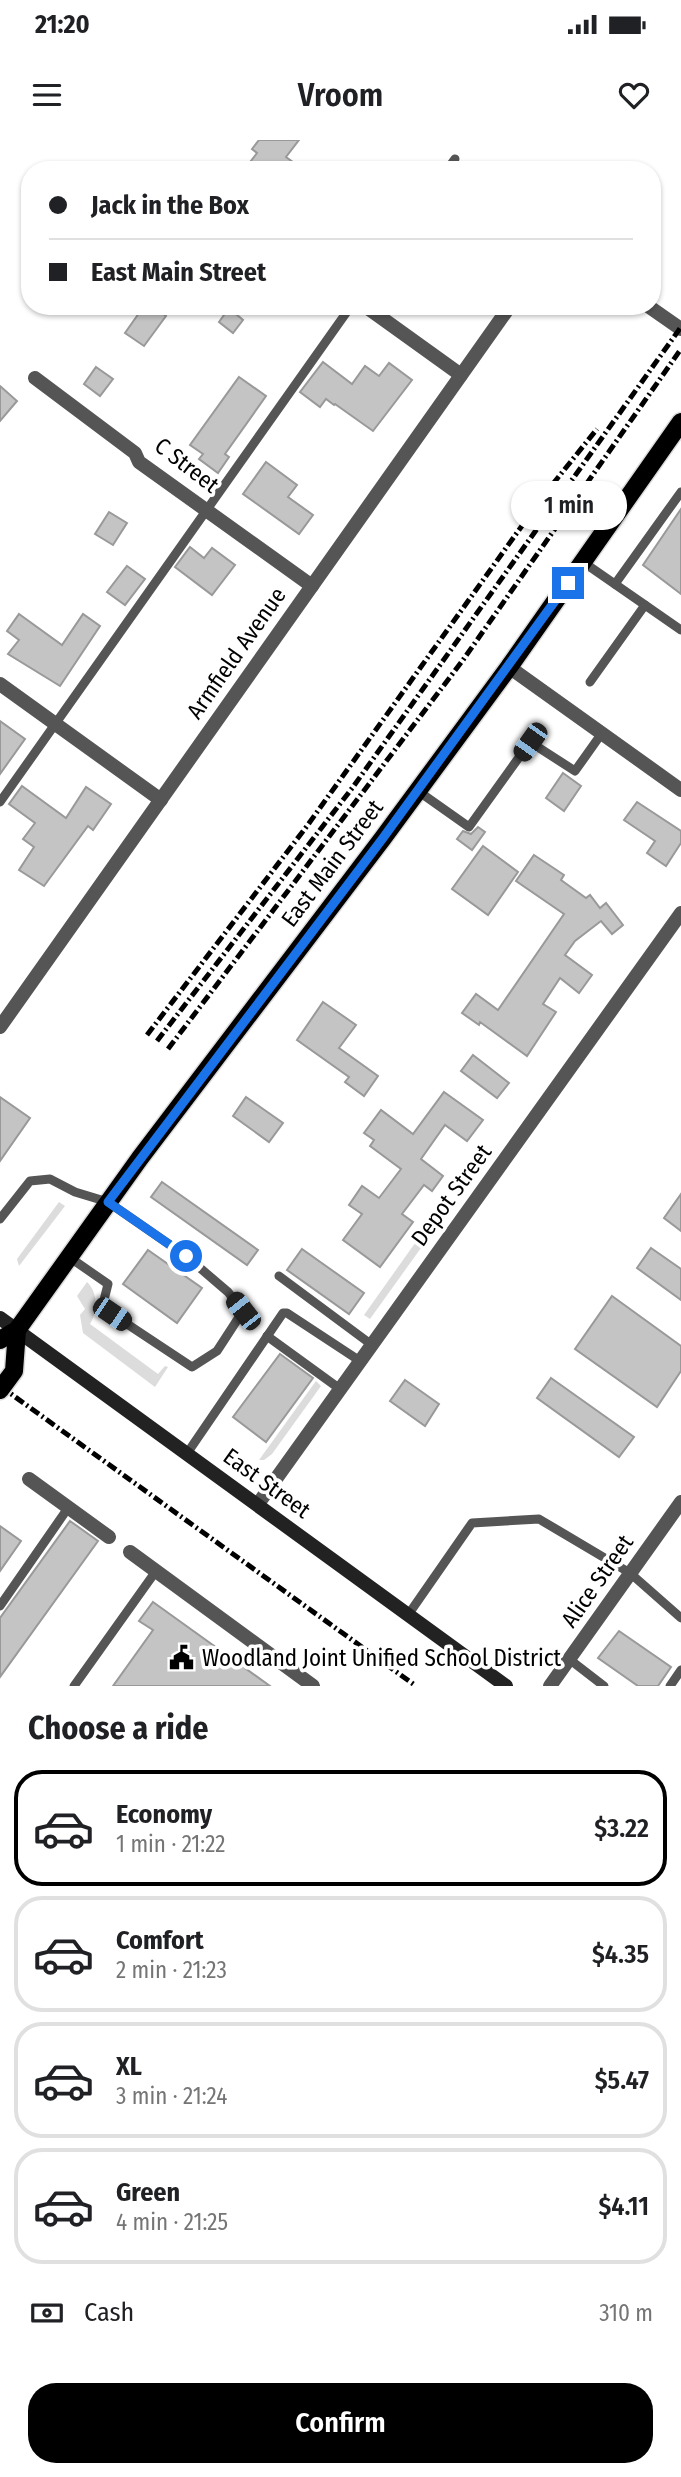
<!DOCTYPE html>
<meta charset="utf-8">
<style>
:root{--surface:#fff;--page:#f6f6f6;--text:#202124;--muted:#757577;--line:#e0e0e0;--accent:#000}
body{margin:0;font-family:"Fira Sans Condensed",sans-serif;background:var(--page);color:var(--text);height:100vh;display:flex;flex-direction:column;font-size:26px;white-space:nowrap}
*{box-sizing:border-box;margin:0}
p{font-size:23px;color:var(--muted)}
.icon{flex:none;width:38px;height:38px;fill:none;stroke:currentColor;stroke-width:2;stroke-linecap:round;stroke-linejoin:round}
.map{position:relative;height:1546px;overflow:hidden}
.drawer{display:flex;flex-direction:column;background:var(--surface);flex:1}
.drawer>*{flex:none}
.hud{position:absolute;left:21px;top:21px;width:640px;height:154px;border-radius:28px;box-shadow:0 2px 5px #0004;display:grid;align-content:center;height:154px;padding:0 28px;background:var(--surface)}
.end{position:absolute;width:32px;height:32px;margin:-16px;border:9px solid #1a73e8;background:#fff;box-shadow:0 0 0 4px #fff}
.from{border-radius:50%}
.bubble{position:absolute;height:49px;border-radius:24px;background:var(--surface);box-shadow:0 2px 5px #0004;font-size:23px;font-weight:600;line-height:49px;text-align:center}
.car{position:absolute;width:21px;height:42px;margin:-21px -10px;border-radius:9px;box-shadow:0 0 5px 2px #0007;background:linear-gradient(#222 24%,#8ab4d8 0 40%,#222 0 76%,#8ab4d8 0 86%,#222 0)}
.hud b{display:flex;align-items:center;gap:24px;height:66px;font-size:26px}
.hud b+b{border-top:2px solid var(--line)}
.hud i{width:18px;height:18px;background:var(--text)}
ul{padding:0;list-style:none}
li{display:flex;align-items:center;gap:21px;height:116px;margin:0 14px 10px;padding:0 14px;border:4px solid var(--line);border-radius:28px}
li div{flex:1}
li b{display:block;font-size:26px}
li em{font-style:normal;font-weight:600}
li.on{border-color:var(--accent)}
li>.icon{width:63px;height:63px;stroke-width:1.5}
h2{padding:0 28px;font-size:32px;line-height:84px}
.pay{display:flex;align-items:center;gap:18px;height:77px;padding:0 28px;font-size:26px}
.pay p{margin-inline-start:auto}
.primary-button{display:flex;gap:14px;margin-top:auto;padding:14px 28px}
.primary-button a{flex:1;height:80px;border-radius:28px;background:var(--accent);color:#fff;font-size:28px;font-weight:600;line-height:80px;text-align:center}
.status{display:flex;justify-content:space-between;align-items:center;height:49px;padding:0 35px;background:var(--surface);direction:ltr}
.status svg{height:19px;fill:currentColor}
header{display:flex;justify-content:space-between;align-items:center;height:91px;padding:0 28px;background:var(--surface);font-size:32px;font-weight:600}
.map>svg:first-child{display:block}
.green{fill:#dcdcdc}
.building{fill:#c4c4c4;stroke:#999;stroke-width:2}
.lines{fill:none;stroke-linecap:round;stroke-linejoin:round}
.primary-casing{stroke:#dbdbdb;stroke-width:21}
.service{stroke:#555;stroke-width:9}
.minor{stroke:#555;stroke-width:14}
.secondary{stroke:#222;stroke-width:14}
.primary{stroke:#000;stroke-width:18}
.rail{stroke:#000;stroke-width:5;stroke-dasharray:10 3.5 2 3.5;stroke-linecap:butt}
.route{stroke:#1a73e8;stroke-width:9}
.labels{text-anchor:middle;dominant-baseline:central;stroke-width:7;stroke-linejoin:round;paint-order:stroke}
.street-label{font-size:23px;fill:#000;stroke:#fff}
.poi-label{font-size:23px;fill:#000;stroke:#fff;text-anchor:start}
</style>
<div class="status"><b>21:20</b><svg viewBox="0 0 49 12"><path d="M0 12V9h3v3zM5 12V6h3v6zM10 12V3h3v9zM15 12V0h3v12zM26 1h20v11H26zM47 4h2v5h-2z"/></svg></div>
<header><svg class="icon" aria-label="menu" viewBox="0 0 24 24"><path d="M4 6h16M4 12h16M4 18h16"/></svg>Vroom<svg class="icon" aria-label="heart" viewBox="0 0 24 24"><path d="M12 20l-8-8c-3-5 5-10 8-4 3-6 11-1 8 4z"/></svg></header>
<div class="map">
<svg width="681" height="1546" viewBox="0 0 681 1546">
<rect width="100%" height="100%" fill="#fff"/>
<!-- green -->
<g class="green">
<path d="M59,1062L65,1066L19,1126L17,1119Z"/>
<path d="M430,1082L436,1087L370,1179L364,1175Z"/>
<path d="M87,1142C98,1152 98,1172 90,1184L158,1234L165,1226L168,1227L155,1247L83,1193L80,1175L85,1169L77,1156Z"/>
<path d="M316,1241L321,1246L272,1314L264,1320H259Z"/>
</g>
<!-- building -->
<g class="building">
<path d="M259,0H299L286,17L304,30H244L257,13L252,9Z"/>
<path d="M144,166H152L166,176L144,206L125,193Z"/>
<path d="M229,168L243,180L233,193L219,182Z"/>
<path d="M323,222L352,244L365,226L379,236L389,223L412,240L373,291L335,264L334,265L326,259L320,267L300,252Z"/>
<path d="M96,227L113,239L100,256L84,244Z"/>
<path d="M239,237L266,256L225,314L229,317L218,333L199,319L203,314L190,305Z"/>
<path d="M0,246L17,261L0,281Z"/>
<path d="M266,322L297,345L288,357L313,375L299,394L243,354Z"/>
<path d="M681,369V454L643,425Z"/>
<path d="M109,372L127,383L113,405L95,394Z"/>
<path d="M190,407L204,418L212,408L235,425L212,455L175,427Z"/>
<path d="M127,426L145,439L125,465L107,452Z"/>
<path d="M19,474L62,505L83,474L100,486L60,546L8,514L19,500L7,491Z"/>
<path d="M0,581L25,599L0,634Z"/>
<path d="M563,633L581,646L564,671L546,658Z"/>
<path d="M22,646L66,678L86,647L111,664L93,690L88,686L44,746L19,730L34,707L23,699L35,683L9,664Z"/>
<path d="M637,662L681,691V703L666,726L647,713L655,701L624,680Z"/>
<path d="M478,687L485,692L472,710L457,699L463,691L471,694Z"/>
<path d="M483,706L518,732L488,775L452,749Z"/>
<path d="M534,715L564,735L561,740L586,758L590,755L600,768L606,763L623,785L612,794L601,781L575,801L565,815L592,835L579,853L560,838L543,864L556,872L527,916L480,882L479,885L462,873L476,854L498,870L564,774L516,741Z"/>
<path d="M323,862L356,885L339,908L378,936L364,956L345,942L349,937L297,900Z"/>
<path d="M473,915L509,943L497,958L461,931Z"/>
<path d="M444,952L483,980L467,1001L445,985L421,1019L443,1036L432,1051L424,1045L402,1074L413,1082L380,1127L343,1100L362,1074L349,1065L362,1046L379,1058L401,1029L370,1006L374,1000L364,993L381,970L413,994Z"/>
<path d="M0,957L30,978L0,1021Z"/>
<path d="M246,957L283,983L269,1002L233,976Z"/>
<path d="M162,1042L258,1110L247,1125L151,1057Z"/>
<path d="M681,1054V1091L664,1078Z"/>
<path d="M651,1108L681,1129V1160L637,1128Z"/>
<path d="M302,1109L364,1153L349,1174L287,1130Z"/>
<path d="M148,1110L202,1148L177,1183L123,1144Z"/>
<path d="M612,1156L681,1206V1231L657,1267L575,1209Z"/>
<path d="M280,1214L313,1238L266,1302L233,1277Z"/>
<path d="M551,1238L634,1297L619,1317L537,1258Z"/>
<path d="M405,1240L439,1264L425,1286L390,1261Z"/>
<path d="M70,1381L98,1401L0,1537V1478Z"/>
<path d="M0,1386L21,1401L0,1431Z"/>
<path d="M153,1462L270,1546H113L153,1490L139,1481Z"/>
<path d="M619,1491L671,1527L658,1546H638L598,1518Z"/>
</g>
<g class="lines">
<defs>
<g id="primary">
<path d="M0,1200L17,1190L140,1018L383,698L509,527L681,282"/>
<path d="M0,1250L14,1231L17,1190"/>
</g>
</defs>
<!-- primary casing -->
<use href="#primary" class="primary-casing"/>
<!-- service -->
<g class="service">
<path d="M447,30L455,19"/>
<path d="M583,422L645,465L590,542"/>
<path d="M615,444L681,352"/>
<path d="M645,465L681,490"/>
<path d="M418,651L469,687L530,602L575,631L602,593"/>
<path d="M0,662L351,166"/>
<path d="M0,1079L30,1041L50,1039L75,1052L108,1062L186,1116L228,1152L243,1171L217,1211L192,1227L112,1174L104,1160L108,1144L69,1117"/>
<path d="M279,1136L372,1205"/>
<path d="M267,1196L340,1249"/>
<path d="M188,1312L283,1173H287L360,1221"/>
<path d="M0,1466L68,1368"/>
<path d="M408,1475L472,1383L539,1379L630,1433L681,1478"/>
<path d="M569,1519L604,1546"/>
<path d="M74,1546L156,1431"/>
<path d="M670,1546L681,1530"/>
</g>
<!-- minor -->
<g class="minor">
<path d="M365,166L461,235"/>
<path d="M648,166L681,189"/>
<path d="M35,238L135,313L139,322L312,446"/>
<path d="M509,527L681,650"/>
<path d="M0,544L161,660"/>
<path d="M0,887L510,166"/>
<path d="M29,1339L109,1397"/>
<path d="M258,1364L681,773"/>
<path d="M130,1412L313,1546"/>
<path d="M550,1546L681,1362"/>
</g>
<!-- secondary -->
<path class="secondary" d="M0,1178L506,1546"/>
<!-- primary -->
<use href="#primary" class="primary"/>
<!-- rail -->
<g class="rail">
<path d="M147,895L307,686L544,355L597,289"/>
<path d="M157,901L353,647L681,187"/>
<path d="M168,909L463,520L681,209"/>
<path d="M0,1246L416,1546"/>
</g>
</g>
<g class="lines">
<!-- route -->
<path class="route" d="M186,1116L108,1062L383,698L568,443"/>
</g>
<!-- icons -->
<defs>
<symbol id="civic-bare" viewBox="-9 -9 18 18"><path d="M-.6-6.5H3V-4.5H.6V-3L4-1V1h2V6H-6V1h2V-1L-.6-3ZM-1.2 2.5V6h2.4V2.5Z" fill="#000" stroke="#fff" stroke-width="2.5" paint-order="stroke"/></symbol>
</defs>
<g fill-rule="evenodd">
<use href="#civic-bare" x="164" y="1500" width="35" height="35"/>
</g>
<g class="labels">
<!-- street labels -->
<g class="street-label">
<text transform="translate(187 325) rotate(38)">C Street</text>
<text transform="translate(236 513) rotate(-55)">Armfield Avenue</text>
<text transform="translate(332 723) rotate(-53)">East Main Street</text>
<text transform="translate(451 1055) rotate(-54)">Depot Street</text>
<text transform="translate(267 1343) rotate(36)">East Street</text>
<text transform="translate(597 1441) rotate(-55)">Alice Street</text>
</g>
<!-- poi labels -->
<g class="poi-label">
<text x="202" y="1518">Woodland Joint Unified School District</text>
</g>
</g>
</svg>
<i class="end from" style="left:186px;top:1116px"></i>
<i class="end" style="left:568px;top:443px"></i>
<div class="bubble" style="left:511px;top:341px;width:116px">1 min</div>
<i class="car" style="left:530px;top:602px;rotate:215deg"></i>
<i class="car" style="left:243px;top:1171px;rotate:322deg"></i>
<i class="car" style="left:112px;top:1174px;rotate:124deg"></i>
<div class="hud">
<b><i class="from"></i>Jack in the Box</b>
<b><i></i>East Main Street</b>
</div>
</div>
<section class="drawer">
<h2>Choose a ride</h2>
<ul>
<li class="on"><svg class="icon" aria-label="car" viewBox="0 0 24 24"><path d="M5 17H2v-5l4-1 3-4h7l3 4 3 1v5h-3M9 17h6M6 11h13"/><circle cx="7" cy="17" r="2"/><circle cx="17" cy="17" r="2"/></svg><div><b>Economy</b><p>1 min · 21:22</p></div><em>$3.22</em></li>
<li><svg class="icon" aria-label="car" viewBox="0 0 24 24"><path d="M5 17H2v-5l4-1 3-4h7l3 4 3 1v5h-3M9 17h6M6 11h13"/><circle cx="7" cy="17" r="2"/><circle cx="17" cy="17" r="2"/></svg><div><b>Comfort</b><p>2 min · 21:23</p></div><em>$4.35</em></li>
<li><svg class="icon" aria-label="car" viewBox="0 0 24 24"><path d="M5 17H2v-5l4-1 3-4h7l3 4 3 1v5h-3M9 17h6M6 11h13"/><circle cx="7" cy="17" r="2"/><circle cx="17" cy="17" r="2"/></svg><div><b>XL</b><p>3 min · 21:24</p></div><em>$5.47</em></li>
<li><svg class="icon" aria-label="car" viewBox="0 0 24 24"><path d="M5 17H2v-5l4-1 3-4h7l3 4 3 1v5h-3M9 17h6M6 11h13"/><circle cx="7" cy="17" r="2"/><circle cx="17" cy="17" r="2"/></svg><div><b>Green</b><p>4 min · 21:25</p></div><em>$4.11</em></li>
</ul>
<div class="pay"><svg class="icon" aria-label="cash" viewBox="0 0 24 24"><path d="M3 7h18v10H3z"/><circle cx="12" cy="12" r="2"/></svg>Cash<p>310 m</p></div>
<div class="primary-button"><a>Confirm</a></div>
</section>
